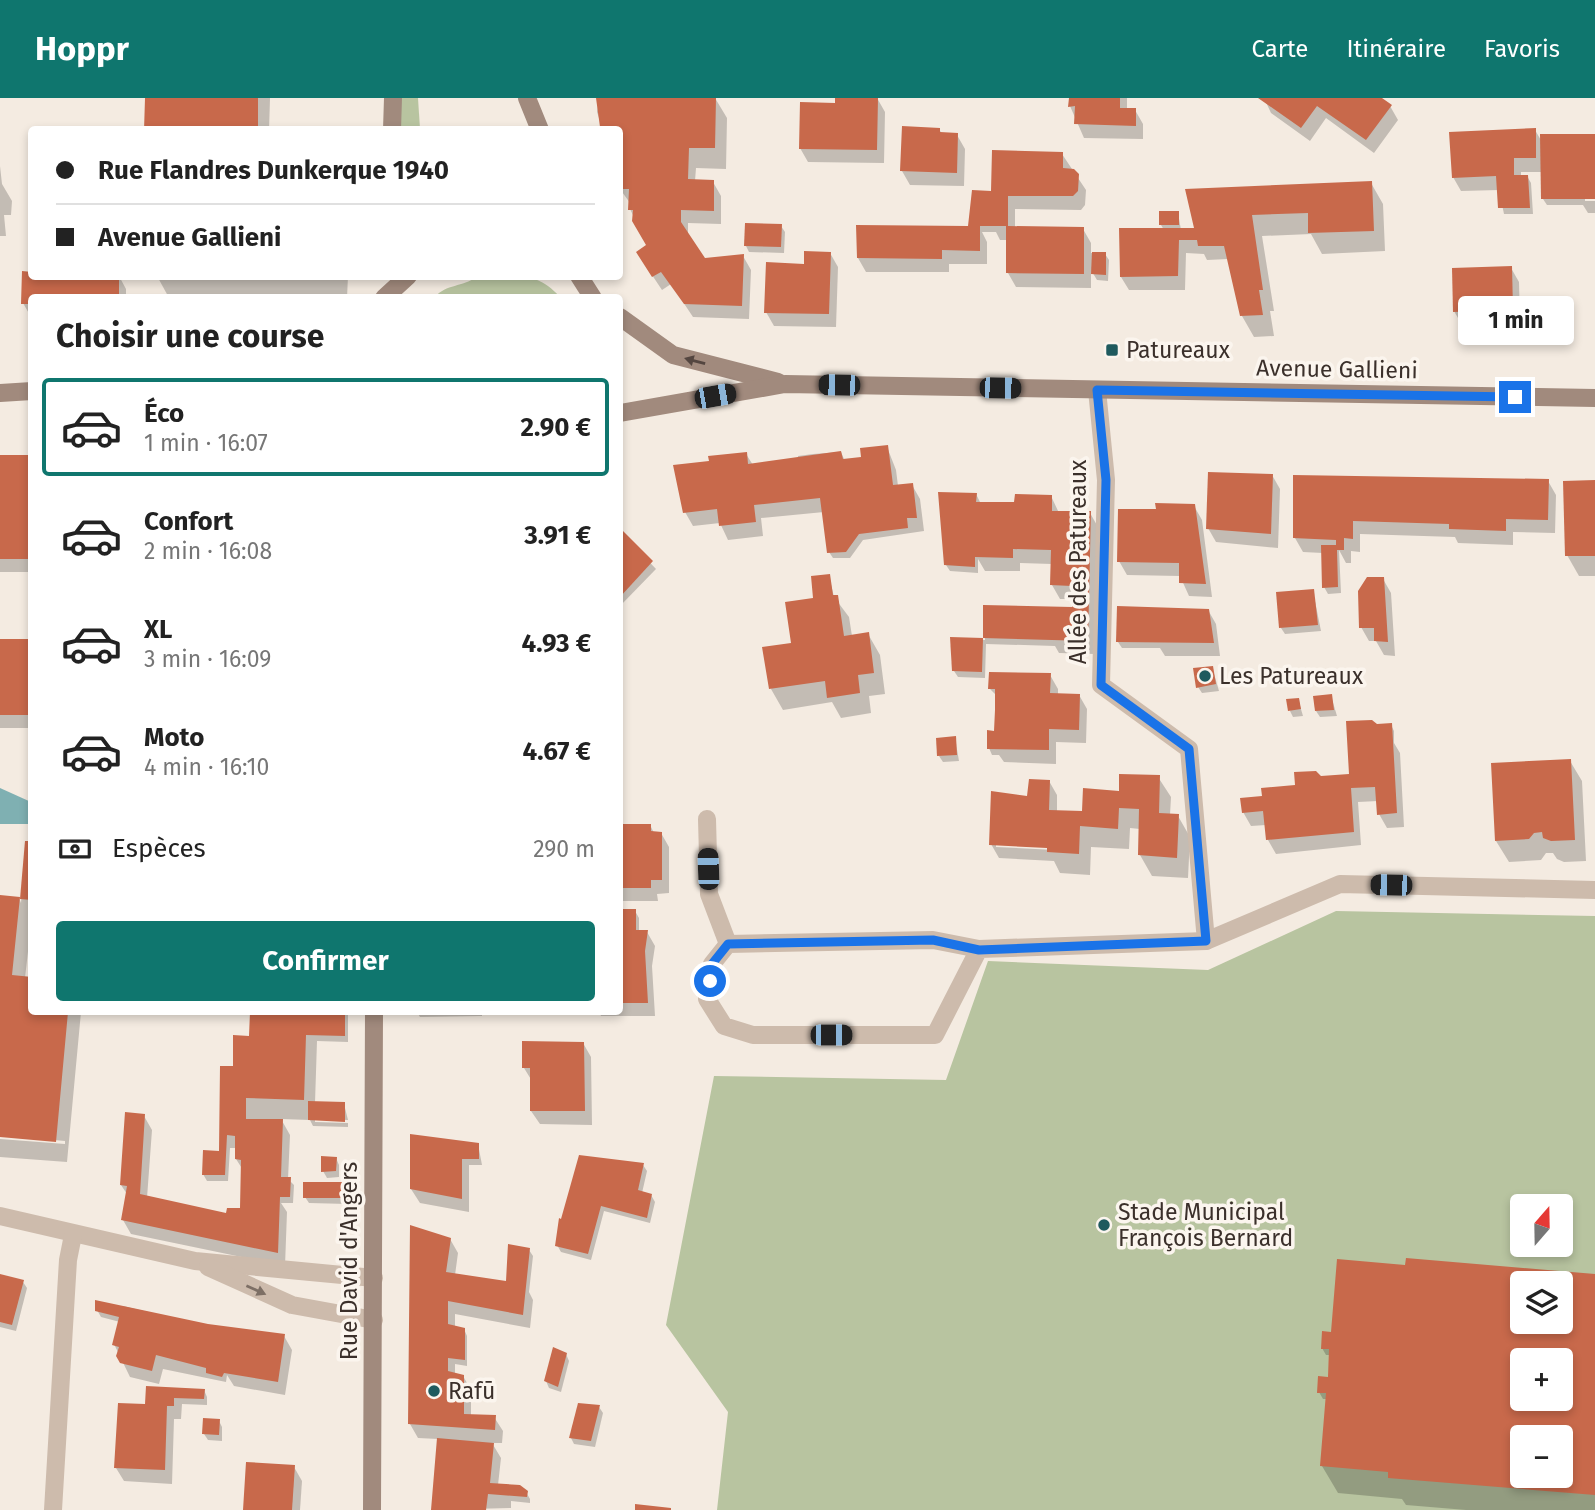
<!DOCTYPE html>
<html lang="fr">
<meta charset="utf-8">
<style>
:root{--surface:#fff;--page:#f2f2f2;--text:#222;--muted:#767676;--line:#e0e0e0;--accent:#0f766e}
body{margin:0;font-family:"Fira Sans",sans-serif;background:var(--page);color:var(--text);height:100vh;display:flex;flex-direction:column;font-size:26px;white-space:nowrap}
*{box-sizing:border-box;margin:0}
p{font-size:23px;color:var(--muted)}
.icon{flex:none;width:38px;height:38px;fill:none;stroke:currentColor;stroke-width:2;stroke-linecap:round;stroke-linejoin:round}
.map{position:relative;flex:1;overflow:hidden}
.details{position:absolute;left:28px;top:196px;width:595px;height:721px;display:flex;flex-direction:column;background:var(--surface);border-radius:7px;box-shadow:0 4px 10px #0003}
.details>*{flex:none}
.hud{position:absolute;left:28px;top:28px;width:595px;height:154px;border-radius:7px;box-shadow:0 4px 10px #0003;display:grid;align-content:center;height:154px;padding:0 28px;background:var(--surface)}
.needle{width:46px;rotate:20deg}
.buttons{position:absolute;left:1510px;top:1096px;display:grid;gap:14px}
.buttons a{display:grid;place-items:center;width:63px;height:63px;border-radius:7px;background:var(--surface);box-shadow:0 4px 10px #0003;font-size:35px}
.end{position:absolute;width:32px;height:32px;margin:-16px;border:9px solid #1a73e8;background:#fff;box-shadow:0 0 0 4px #fff}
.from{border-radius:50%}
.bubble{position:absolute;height:49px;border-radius:7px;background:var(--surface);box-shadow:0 4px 10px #0003;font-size:23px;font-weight:700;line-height:49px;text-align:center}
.car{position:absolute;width:21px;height:42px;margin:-21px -10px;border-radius:9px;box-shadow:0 0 5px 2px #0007;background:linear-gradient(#222 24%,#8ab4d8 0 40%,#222 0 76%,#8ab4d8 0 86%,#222 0)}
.hud b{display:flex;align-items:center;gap:24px;height:66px;font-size:26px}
.hud b+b{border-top:2px solid var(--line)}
.hud i{width:18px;height:18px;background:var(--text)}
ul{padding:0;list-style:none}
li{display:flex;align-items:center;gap:21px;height:98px;margin:0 14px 10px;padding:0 14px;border:4px solid transparent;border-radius:7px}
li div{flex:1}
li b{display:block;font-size:26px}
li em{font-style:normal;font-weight:700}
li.on{border-color:var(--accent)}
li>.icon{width:63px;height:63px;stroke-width:1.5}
h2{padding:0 28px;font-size:32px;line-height:84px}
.pay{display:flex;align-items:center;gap:18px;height:77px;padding:0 28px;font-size:26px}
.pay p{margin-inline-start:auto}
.button{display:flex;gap:14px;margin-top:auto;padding:14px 28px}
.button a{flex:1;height:80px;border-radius:7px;background:var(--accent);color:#fff;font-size:28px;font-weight:700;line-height:80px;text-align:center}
header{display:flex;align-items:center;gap:42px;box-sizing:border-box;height:98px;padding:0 35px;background:var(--accent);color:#fff}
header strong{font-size:33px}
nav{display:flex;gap:38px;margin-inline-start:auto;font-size:24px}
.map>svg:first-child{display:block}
.green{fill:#b8c4a0;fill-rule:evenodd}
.water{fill:#7fb0b2}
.shadow{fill:#0003;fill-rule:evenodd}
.building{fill:#c8694b;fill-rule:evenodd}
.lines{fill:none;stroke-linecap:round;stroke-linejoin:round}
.service{stroke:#cdbbac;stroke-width:18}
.minor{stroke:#cdbbac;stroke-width:18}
.secondary{stroke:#a18a7d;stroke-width:18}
.oneway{fill:#544640}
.oneway2{fill:#7d6f65}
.route{stroke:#1a73e8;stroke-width:9}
.poi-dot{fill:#1f5a5e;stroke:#fbf5ee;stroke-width:2.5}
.labels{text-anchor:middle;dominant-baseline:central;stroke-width:7;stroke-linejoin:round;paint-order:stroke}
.poi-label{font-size:23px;fill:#3b302b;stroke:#fbf5ee;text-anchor:start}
.street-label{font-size:23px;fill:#3b302b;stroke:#fbf5ee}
</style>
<header>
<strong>Hoppr</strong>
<nav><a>Carte</a><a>Itinéraire</a><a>Favoris</a></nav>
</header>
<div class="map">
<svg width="1595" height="1412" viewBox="0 0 1595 1412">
<rect width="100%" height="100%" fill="#f4ebe1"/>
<!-- green -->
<g class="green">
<path d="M400,0H418L420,31H400Z"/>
<path d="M476,179C511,178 535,171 560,199H435C446,186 463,189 476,179Z"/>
<path d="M1336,813L1595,818V1412H717L728,1314L666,1227L714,978L946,982L988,863L1208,872ZM1522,1108H1561V1146H1522ZM1522,1185H1561V1223H1522ZM1522,1262H1561V1300H1522ZM1522,1339H1561V1377H1522Z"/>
</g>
<!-- water -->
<path class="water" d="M0,690L31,704V726H0Z"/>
<!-- shadow -->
<g class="shadow">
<path d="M146,0H270L269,32H146Z"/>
<path d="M599,0H715L727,20L726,71L696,70L695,83L713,84L721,98V126L688,125V137L704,161L743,158L751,172L749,221L693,219L671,186L662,192L646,168L648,148L630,111V105L620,91V32H603L597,14Z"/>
<path d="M837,0H877L885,14L884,65L808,64L800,50L836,6Z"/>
<path d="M1070,0H1127V12H1135L1143,26V41L1084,40L1070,8Z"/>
<path d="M1264,0H1379L1390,8L1398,22L1374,55L1326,20L1310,43L1271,15Z"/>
<path d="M939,31L942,36L957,37L965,51L964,88L910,87L902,73Z"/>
<path d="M1535,32L1542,44L1595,38V99H1585V103H1595V115H1588L1583,107H1547L1543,101L1542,74H1521V79L1527,78L1531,85L1533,116H1504L1499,92L1461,93L1453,79Z"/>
<path d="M1062,56L1086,92L1085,107L1081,112L1015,111V130L1083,131L1091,145V155L1105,156L1109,162L1108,183L1097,182L1091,172V190L1016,189L1008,175V142H1000L996,134H982L987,144V166H949V174H866L858,160L969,130L993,95Z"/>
<path d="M0,68L2,86L12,103L11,117H4L6,138H0Z"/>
<path d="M1371,85L1383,106L1385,153L1322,156L1311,136L1262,138L1274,213H1270L1274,238L1254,239L1242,218L1228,161L1207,162L1204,156L1186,155L1185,192H1129L1121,179L1164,132L1161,127L1178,115L1181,132H1196L1187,93Z"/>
<path d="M781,128L785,134L784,155L749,154L746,148Z"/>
<path d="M830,155L838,169L836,229L774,228L766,214L806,167Z"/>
<path d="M1511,170L1519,184L1520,226L1462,227L1454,213Z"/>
<path d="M32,178H119L126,191V200H32L31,219L23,205Z"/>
<path d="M157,178H348L347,200L168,198Z"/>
<path d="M887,349L896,372L898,388L912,387L920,401L924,433L863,442L850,460H833L829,454L824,414L761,420L763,438L728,442L720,425L693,428L685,414L711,364L746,356L753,367L798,362V358L813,356L841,354L844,361H864Z"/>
<rect x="0" y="359" width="32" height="115"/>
<path d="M1272,377L1280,391L1278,450L1216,444L1208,430Z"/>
<path d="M1295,379L1548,383L1556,397L1555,435L1513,434V447L1458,445L1455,439L1360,436V454L1351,453V465H1346L1339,452L1341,495L1328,496L1324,489L1323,455L1303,454L1295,440Z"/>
<path d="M1595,384V478H1579L1567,457Z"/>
<path d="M976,396L981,406H1016L1051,398L1059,415H1090L1098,429L1095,556L1059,555L1055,548L986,546L985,580L958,579L954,573L952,541L985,542V509L1074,510V501H1060L1052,487V466L1020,465V473H985L978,461V475L950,473L946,467Z"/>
<path d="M1194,408L1202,422L1212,499L1189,498L1180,478L1127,477L1119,463L1158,413Z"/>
<path d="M620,433L656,471L620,508Z"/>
<path d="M829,478L834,499L849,519L852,538L868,536L880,557L885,596L869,598L871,615L841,620L832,604L783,612L771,591Z"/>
<path d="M1383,481L1391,495L1395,558L1384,557L1376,543H1369L1361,529Z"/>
<path d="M1313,493L1321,533L1285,536L1281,530L1278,496Z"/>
<path d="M1208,512L1216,526L1220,558H1165L1160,550H1122L1118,544Z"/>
<rect x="0" y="543" width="32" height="87"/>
<path d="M1212,569L1219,593L1202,595L1198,589Z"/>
<path d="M990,576L1050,577L1058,591V597H1079L1087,611L1086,645L1056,644V666L1004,664L999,657H992L989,650L996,634L997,598L990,591Z"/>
<path d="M1331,598L1337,618L1320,619L1316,613Z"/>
<path d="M1298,601L1303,618L1293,619L1290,613Z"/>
<path d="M1391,627L1394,633V645L1400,655L1404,729L1387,730L1379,716L1378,703L1358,704L1361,747L1276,756L1268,742L1266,727L1251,728L1243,714L1264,700L1320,679L1351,677Z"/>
<path d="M955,640L959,663L943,664L939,658Z"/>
<path d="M1570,663L1582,683L1586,763L1564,764L1557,761L1553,755H1546L1541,762L1509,764L1496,743Z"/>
<path d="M1158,679L1171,699L1170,717L1178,718L1190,739L1188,780L1152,778L1140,757V731L1130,730L1129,751L1091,749L1090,777L1060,775L1054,763L999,760L991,746L1028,700L1049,683L1057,697V714L1083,715ZM996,745L1056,749L1055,752L996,749Z"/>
<path d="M650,727L654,735H661L669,749V795L657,796L658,803H620V728Z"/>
<path d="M26,744L32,745V818L25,880L32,914H81L67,1064L0,1059V1041L65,1046V1043L0,1037V799L19,800L21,805Z"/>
<path d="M620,813H635L639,820V834H647L655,848L652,868L655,918H601L599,914H620Z"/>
<path d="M251,914H348V944L317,943L315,1005L344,1006L348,1022L315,1021V1024L348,1025V1029L313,1028L310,1022L281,1021L290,1037L288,1081L294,1087L293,1105H281L287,1114L285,1168L131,1136L123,1122L127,1096L121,1087L144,1018L152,1032L147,1100L227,1117L242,1112L243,1072L236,1061V1050H230L228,1083H207L203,1076L221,1055L235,970L250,940Z"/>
<path d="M417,914H482V918L420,919Z"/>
<path d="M583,945L591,959L592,1027L540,1026L531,1013L532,983L524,970Z"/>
<path d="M478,1046L482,1067H469V1114L420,1105L411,1091Z"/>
<path d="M336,1060L339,1067V1079L327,1080L323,1073Z"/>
<path d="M643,1067L647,1073L642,1095L651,1097L655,1104L650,1125L604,1113L591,1162L561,1154L557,1147Z"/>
<path d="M344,1086L348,1092V1106L309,1105L305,1099Z"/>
<path d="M450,1141L458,1155L455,1177L510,1186L529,1152L533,1158L529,1194L533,1202L530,1230L455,1216V1230L464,1231L467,1238V1268L455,1266V1277L463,1278L471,1292V1318L494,1319L503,1333L502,1345H492L501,1360L498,1387L526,1394L530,1401V1405L511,1403V1410L433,1412L438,1341L418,1340L410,1326Z"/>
<path d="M1407,1168L1595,1178V1412H1466L1406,1407L1402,1401L1338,1395L1322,1368L1328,1301H1323L1319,1294L1329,1283L1331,1257H1326L1322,1250L1330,1236ZM1522,1185H1561V1223H1522ZM1522,1262H1561V1300H1522ZM1522,1339H1561V1377H1522Z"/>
<path d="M0,1178L23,1184L27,1190L16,1233L0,1229Z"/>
<path d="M123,1208L207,1228L284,1238L292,1252L285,1297L234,1288L227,1277L226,1284L163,1271L159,1286L130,1279L114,1246L120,1224L101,1219L97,1212L122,1214Z"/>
<path d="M566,1256L569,1263L561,1294L549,1290L546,1283Z"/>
<path d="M147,1289L204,1292L207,1299V1307L182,1306L181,1321H174L172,1386L124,1383L116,1370L146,1308Z"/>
<path d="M599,1309L603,1315L595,1349L574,1346L571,1340Z"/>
<path d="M219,1323L222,1329V1343L208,1342L204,1336Z"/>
<path d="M294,1369L302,1383L300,1412H245Z"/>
</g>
<!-- building -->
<g class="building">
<path d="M145,0H258V32H144Z"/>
<path d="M596,0H716L715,50H689L688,81L714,82V113L681,112V124L705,160L744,156L742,208L684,206L661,174L652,179L636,154L646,147L632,123L633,112H628L629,91H620V32L600,29Z"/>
<path d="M835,0H878L877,52L799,51L800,4L835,5Z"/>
<path d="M1069,0H1120V10H1136V28L1074,26L1075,8L1068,9Z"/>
<path d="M1258,0H1382L1392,7L1366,42L1317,8L1301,30Z"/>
<path d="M902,28L940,30V34L958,35L957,75L900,73Z"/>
<path d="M1536,30V60H1514V77H1528L1530,110H1498L1496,78L1452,80L1449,34Z"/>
<path d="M1540,36H1595V101H1541Z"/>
<path d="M992,52L1063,54V70L1074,71L1079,76L1078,93L1073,98H1008V128L1084,129V176L1006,175V128H980V153L942,152V161L857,160L856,127L968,128L972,92L991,93Z"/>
<path d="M1372,83L1374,133L1308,135V115L1252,117L1263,192H1259L1263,217L1240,218L1224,148H1198L1197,142H1179L1178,178L1120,179L1119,130H1194L1185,91Z"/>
<rect x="1159" y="113" width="20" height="14"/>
<path d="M745,125L782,126L781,149L744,148Z"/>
<path d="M804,153L831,154L829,216L764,215L766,164L804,166Z"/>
<path d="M1092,154H1106V177L1091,176Z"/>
<path d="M1512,168L1513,212L1453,214L1452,170Z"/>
<path d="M22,173L32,174V178H119V200H32V206H21Z"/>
<path d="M292,178H336V182L292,181Z"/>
<path d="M888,347L893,387L913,385L917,420H907L908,430L859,436L846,454L827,455L820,400L754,407L756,424L719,428L717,411L683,415L673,367L709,363L708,358L747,354L748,366L841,353L843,361L861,359L860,350Z"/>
<rect x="0" y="357" width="32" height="104"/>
<path d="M1208,374L1273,376L1271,436L1206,431Z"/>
<path d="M1293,377L1549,381L1548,422L1506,421V433L1449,431V426L1353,423V441L1344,440V452H1337L1338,489L1322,490L1321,447H1336V442L1293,440Z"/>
<path d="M1595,382V458H1565L1563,383Z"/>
<path d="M938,394L977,395L976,404H1014L1015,396L1052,397V413H1091L1088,543L983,540V507L1072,509V488L1050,487L1051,452L1013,451V460L975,459V469L944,467Z"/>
<path d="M1155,405L1195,406L1206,486L1179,485V465L1117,464L1118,411H1156Z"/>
<path d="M620,430L653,463L620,499Z"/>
<path d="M830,476L833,497H838L844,538L869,534L874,575L858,577L860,595L827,600L825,583L769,591L762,549L791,545L785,504L813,500L811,478Z"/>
<path d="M1367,479H1384L1388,544L1374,543V530H1359L1358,493Z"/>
<path d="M1314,491L1318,527L1279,530L1276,494Z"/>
<path d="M1117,508L1209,511L1214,545L1116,544Z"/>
<path d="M950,539L983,540L982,574L952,573Z"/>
<rect x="0" y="541" width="32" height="76"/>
<path d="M1213,568L1216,586L1196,590L1193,570Z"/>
<path d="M989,574L1051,575L1050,595L1080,596L1079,632L1049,631V652L987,651V632L994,633L995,612V591H988Z"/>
<path d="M1332,596L1334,612L1315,613L1313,598Z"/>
<path d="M1299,600L1301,611L1288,613L1286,601Z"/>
<path d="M1372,622L1377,626L1392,625L1397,715L1377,717L1375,689L1351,690L1354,734L1266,742L1263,713L1242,715L1240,700L1262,698L1261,690L1295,687L1294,674L1316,673L1321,678L1349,676L1346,623Z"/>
<path d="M956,638L957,657L937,658L936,640Z"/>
<path d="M1571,661L1575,742L1551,743L1543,740L1542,734L1534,735L1529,741L1495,743L1491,665Z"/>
<path d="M1119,676L1160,677L1159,715L1179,716L1177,760L1138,757L1139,711L1119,710L1118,731L1080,728L1079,756L1047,754V750L989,747L991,693L1027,698L1029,681L1050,682L1049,712L1082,713L1083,690L1119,693Z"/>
<path d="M620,726H651V733L662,734V782H651V790H620Z"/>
<path d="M25,743H32V802L20,801Z"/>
<path d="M0,797L20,799L12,877L32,879V914H68L56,1044L0,1039Z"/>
<path d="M620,811H636V832H648L645,853L648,905H620Z"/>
<path d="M250,914H345V938L306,937L304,1002L246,1000V1021H283L281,1079H291L290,1099H280L278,1155L121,1122L127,1088L120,1087L125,1014L145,1016L140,1096L226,1115L227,1110H240L241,1062L235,1061V1038L227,1037L225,1077H202L203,1052L219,1053L220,968H233V937L249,938Z"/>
<path d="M522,943L584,944L585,1013H530V970H522Z"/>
<path d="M308,1003L345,1004V1024L308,1022Z"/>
<path d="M410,1036L479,1045V1061H462V1101L410,1091Z"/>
<path d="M579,1057L644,1065L638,1092L652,1096L647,1120L601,1108L588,1156L555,1148L559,1120L561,1121Z"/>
<path d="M321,1058L337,1059L336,1073L321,1074Z"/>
<rect x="303" y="1084" width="42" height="16"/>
<path d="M410,1127L451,1140L446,1174L506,1183L508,1146L530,1150L523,1217L448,1203V1226L465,1230V1262L448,1260V1273L464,1277V1316L496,1317L495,1332L408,1326Z"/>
<path d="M1406,1160L1595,1176V1397L1388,1380V1374L1320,1368L1326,1295H1317L1318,1278L1328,1279L1329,1251H1321L1322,1233L1331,1234L1337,1161L1405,1167ZM1522,1185H1561V1223H1522ZM1522,1262H1561V1300H1522ZM1522,1339H1561V1377H1522Z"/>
<path d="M0,1176L24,1182L12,1227L0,1224Z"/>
<path d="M95,1202L208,1226L285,1236L278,1284L224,1275L222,1279L206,1275V1270L156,1257L152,1273L120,1265L116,1258L119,1249L112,1247L119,1219L95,1213Z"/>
<path d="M553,1249L567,1255L558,1289L544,1283Z"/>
<path d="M146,1288L205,1291L204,1301L174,1300V1308H167L165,1372L114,1370L118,1305L145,1306Z"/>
<path d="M578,1305L600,1307L591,1343L569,1340Z"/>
<path d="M203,1320L220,1321L219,1337L202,1336Z"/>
<path d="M437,1340L494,1345L490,1385L520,1387L528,1393L527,1399L488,1396L486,1412H431Z"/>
<path d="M246,1364L295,1367L292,1412H243Z"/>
<path d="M635,1406L671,1410V1412H635Z"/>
</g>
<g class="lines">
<!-- service -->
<g class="service">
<path d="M1097,292L1106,382L1101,587L1189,651L1206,843"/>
<path d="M707,721L709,796L728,846"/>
</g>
<!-- minor -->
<g class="minor">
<path d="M979,851L935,937H753L724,928L707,901L712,866L728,846L933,842L979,851L1206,843L1340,786L1595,792"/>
<path d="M0,1118L195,1163L374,1180"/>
<path d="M208,1169L292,1207L374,1222"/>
<path d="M53,1412L68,1162L73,1137"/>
</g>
<!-- secondary -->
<g class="secondary">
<path d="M527,0L540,32"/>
<path d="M392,32L393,0"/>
<path d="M579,178L593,200"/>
<path d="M384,200L408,178"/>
<path d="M620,219L673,257L778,284"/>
<path d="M0,295L32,293"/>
<path d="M620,315L785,286L1595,300"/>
<path d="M372,1412L374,914"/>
</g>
</g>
<!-- one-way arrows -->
<defs><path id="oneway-solid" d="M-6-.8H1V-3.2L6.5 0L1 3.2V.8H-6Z" transform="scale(1.75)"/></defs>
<use class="oneway" href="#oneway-solid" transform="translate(695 263) rotate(-165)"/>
<use class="oneway2" href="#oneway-solid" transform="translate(256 1192) rotate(24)"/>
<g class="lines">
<!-- route -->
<path class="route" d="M710,883L712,866L728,846L933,842L979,852L1206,843L1189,651L1101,587L1106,382L1097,292L1515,299"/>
</g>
<!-- markers -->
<g class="poi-dot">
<rect x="1105" y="245" width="14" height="14" rx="3.5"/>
<circle cx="1205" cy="578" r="7"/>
<circle cx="1104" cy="1127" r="7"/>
<circle cx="434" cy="1293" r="7"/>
</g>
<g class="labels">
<!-- poi labels -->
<g class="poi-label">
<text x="1126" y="252">Patureaux</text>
<text x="1219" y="578">Les Patureaux</text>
<text x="1118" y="1114">Stade Municipal<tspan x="1118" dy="26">François Bernard</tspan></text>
<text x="448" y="1293">Rafū</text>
</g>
<!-- street labels -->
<g class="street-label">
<text transform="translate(1337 271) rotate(1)">Avenue Gallieni</text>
<text transform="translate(1078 464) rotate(-90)">Allée des Patureaux</text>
<text transform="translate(349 1163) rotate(-90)">Rue David d'Angers</text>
</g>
</g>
</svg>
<div class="buttons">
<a><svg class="needle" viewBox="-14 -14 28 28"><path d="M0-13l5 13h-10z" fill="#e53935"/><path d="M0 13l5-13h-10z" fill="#767676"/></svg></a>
<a><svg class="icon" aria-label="layers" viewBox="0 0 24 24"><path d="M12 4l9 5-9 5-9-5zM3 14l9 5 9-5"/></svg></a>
<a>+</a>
<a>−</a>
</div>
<i class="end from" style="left:710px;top:883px"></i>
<i class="end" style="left:1515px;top:299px"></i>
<div class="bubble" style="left:1458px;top:198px;width:116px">1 min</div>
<i class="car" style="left:839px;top:287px;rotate:271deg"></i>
<i class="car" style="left:1000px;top:290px;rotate:91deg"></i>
<i class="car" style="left:715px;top:298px;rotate:80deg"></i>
<i class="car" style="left:708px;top:771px;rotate:358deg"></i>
<i class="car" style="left:1391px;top:787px;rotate:271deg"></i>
<i class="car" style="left:831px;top:937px;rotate:90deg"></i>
<div class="hud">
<b><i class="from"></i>Rue Flandres Dunkerque 1940</b>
<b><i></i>Avenue Gallieni</b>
</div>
<section class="details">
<h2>Choisir une course</h2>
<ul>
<li class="on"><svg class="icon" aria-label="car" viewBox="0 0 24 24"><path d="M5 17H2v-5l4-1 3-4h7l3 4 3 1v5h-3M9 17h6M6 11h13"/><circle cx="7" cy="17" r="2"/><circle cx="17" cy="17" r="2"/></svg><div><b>Éco</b><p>1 min · 16:07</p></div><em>2.90 €</em></li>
<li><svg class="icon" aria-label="car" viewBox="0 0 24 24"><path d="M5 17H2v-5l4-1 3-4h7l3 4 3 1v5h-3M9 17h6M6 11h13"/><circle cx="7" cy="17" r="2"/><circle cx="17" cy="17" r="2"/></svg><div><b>Confort</b><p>2 min · 16:08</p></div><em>3.91 €</em></li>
<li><svg class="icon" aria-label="car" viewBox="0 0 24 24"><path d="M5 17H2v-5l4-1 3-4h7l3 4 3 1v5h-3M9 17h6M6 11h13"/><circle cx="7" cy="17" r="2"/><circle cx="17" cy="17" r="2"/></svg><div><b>XL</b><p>3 min · 16:09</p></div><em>4.93 €</em></li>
<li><svg class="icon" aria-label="car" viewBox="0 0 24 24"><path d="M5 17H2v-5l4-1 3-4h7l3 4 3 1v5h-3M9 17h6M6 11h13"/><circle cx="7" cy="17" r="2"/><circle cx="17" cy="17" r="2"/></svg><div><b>Moto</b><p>4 min · 16:10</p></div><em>4.67 €</em></li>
</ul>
<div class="pay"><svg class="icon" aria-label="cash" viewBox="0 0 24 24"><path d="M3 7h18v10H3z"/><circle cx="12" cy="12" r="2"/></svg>Espèces<p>290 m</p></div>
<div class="button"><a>Confirmer</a></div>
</section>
</div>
